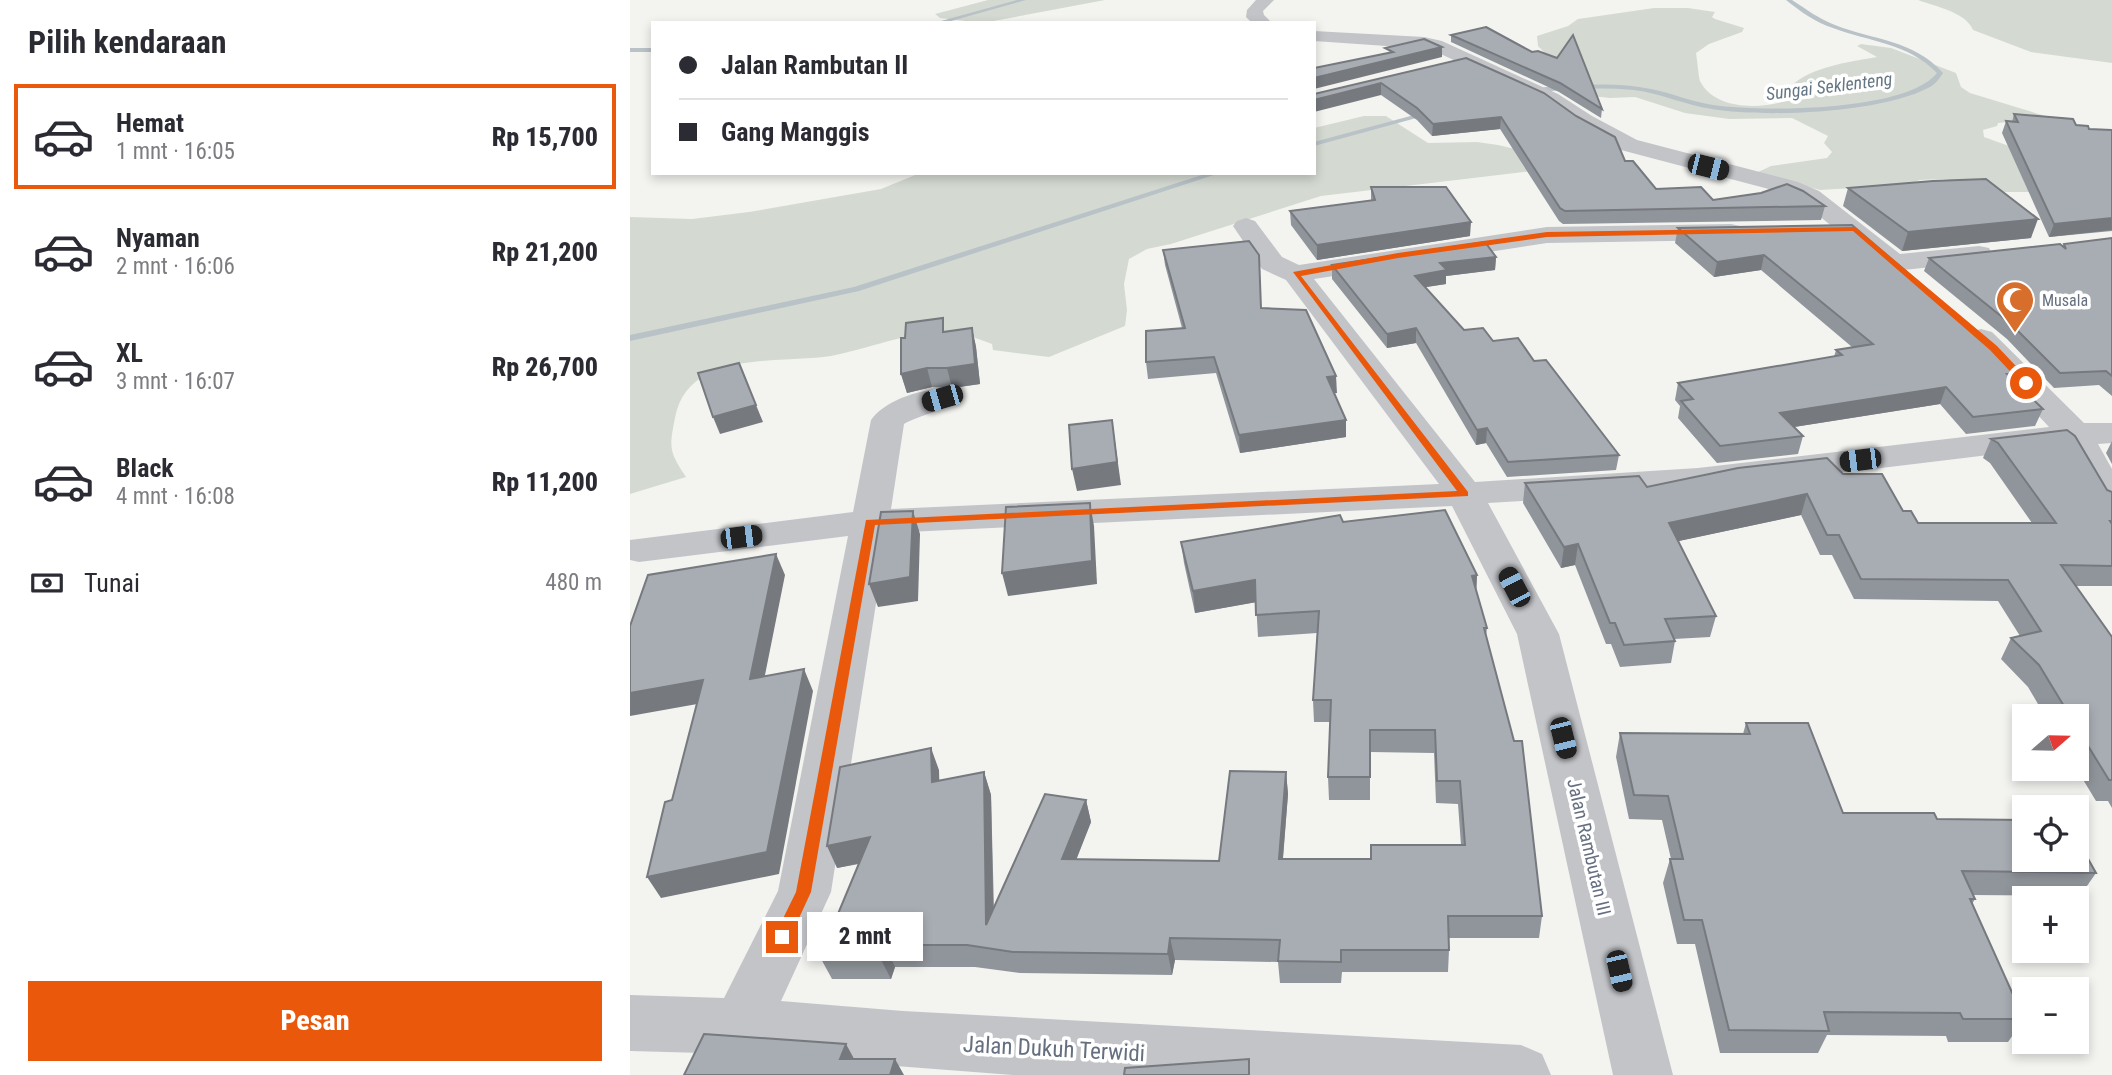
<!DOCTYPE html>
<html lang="id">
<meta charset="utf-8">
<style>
:root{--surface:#fff;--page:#f2f2f3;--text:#2b2b33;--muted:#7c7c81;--line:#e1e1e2;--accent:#ea580c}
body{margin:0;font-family:"Roboto Condensed",sans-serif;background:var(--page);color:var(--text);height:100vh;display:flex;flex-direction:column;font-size:26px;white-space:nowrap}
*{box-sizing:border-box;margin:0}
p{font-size:23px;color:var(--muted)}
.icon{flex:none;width:38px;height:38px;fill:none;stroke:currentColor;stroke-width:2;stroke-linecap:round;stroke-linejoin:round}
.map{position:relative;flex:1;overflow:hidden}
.panel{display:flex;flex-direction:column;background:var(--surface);width:630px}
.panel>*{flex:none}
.banner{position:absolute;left:21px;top:21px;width:665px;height:154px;border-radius:0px;box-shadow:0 4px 10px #0003;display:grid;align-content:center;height:154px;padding:0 28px;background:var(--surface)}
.needle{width:46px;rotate:70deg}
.tools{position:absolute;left:1382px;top:704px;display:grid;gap:14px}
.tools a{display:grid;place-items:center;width:77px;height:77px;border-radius:0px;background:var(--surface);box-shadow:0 4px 10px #0003;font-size:35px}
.end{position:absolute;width:32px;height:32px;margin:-16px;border:9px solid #ea580c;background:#fff;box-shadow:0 0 0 4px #fff}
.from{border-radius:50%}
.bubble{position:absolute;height:49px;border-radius:0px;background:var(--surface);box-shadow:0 4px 10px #0003;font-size:23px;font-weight:800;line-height:49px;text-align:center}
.car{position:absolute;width:21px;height:42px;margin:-21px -10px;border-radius:9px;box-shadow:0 0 5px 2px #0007;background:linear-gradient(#222 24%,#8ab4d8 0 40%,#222 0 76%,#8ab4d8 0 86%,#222 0)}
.banner b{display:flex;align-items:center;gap:24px;height:66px;font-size:26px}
.banner b+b{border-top:2px solid var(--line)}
.banner i{width:18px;height:18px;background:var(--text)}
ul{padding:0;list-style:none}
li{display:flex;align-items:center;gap:21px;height:105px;margin:0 14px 10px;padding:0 14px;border:4px solid transparent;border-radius:0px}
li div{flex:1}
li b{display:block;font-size:26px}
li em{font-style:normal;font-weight:800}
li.on{border-color:var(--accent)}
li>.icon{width:63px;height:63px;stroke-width:1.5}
h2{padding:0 28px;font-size:32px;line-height:84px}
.pay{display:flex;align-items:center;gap:18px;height:77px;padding:0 28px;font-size:26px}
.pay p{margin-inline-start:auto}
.primary-button{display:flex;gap:14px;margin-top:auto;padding:14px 28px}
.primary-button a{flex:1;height:80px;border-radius:0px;background:var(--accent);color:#fff;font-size:28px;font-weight:800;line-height:80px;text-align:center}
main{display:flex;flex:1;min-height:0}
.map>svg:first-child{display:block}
.green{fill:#d4dad1}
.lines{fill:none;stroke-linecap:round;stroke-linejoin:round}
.stream{fill:#b9c2c7;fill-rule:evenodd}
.street{fill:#c2c4c8;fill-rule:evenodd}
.wall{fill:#90959b}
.shaded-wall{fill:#76797e}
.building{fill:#a8adb4;stroke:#76797e;stroke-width:2}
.route{fill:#ea580c}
.labels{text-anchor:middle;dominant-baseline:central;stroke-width:7;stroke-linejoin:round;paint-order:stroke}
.far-poi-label{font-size:16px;fill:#656f7f;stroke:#fff;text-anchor:start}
.far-water-label{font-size:18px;font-style:italic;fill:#657784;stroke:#fff}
.street-label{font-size:19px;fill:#656f7f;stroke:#fff}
.near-street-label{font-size:23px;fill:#656f7f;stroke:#fff}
</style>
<main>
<section class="panel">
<h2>Pilih kendaraan</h2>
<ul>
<li class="on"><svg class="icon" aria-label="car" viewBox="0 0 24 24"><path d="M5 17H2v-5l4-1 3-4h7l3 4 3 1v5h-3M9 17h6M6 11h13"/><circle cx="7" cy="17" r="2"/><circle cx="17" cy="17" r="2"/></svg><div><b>Hemat</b><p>1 mnt · 16:05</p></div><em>Rp 15,700</em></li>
<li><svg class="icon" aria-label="car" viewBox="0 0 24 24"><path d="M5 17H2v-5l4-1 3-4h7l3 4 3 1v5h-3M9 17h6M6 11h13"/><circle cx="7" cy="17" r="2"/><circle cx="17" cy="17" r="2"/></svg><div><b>Nyaman</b><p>2 mnt · 16:06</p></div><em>Rp 21,200</em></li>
<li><svg class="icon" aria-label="car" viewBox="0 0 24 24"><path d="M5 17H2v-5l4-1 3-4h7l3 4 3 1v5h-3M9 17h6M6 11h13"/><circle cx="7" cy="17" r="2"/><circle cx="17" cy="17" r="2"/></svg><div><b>XL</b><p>3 mnt · 16:07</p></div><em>Rp 26,700</em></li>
<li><svg class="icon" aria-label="car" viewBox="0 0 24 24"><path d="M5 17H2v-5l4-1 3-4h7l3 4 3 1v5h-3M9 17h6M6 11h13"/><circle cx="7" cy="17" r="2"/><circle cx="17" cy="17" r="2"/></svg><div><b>Black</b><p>4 mnt · 16:08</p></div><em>Rp 11,200</em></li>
</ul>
<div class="pay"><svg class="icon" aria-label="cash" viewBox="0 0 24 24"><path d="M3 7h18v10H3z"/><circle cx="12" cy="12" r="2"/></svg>Tunai<p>480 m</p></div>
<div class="primary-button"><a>Pesan</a></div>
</section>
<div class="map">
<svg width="1482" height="1075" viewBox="0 0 1482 1075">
<rect width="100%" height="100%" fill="#f3f4f0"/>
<!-- green -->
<g class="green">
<path d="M358,0H475L353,23L310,18L305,14Z"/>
<path d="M1288,0H1482V63L1401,52L1343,30C1336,12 1304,6 1288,0Z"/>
<path d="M1024,8H1058L1085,12L1082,17L1085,19L1114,28L1112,32L1079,44L1066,53C1067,59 1069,78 1070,81C1084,109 1126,109 1152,102C1160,69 1219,62 1247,57L1227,46L1231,44L1261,48L1326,73L1331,87L1340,93L1422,118L1368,123L1367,126L1353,130L1354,137L1393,151L1412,192H1375L1354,184L1313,179L1290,180L1276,185L1190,190L1126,173L1141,166L1197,158L1202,152L1194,143L1198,136L1162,118L1099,119L1055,113L1005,97L980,98L933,93L919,57L908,46L907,36L938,26L948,19Z"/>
<path d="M734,116H756L798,143L847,142L868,145L954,165L691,196L541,244L517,249L499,259L494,284L497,310L495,326L419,357L363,350L362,344C348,339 332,332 316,331C288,330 232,350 201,356C149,364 58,349 45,418C39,448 39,451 56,477L0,494V217L62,219L119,212L251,189L290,173H684V128Z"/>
</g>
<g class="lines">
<!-- stream -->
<g class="stream">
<path d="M387,0H396L314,23H304Z"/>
<path d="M1156,0H1162C1176,9 1189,19 1205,25C1243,40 1284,40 1313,73C1309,79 1305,85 1298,88C1250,113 1135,118 1082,109C1055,105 1030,93 1004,90C970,87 936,89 902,93L899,91C909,86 924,87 935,86C964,84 993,83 1021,89C1042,93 1062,102 1083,105C1131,112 1276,112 1307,73C1278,43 1240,42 1203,28C1186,23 1170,11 1156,0Z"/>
<rect x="0" y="48" width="23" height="4"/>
<path d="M799,111L802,113L801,114L684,146V142Z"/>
<path d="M578,173H590L229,291L0,341V335L224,287Z"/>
</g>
<!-- street -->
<g class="street">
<path d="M626,0H644L633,11L634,15L642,23H622L616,17L617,10Z"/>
<path d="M684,31L794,37L812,41L928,94L962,116L1007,140L1168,182L1189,191L1270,254L1349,246L1359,248L1362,254L1359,260L1349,262L1264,271L1254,269L1171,201L1150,192L991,150L946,126L914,102L800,49L684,41Z"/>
<path d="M616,218L625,221L652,257L669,265L917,227L1101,224L1110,226L1114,232L1110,238L1101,240L917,243L684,279L845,482L1068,468L1419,427L1336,338L1340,332L1351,329L1362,332L1454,423H1482V443L1468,444L1482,469V512L1469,509L1434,446L1068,490L858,503L929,634L1043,1075H983L887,634L822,506L257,533L201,892L151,1001L273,1011L891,1045L912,1054L921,1075H383L110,1054L0,1051V995L94,998L148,891L218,536L9,562L0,560V540L223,512L241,420C256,399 299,385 324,391L328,398C321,409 289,415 274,424L261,509L809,484L656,280L632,269L603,226L607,221Z"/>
</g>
</g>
<!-- wall -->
<g class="wall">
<path d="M821,35L902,52L972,109L971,118L929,92L821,42Z"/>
<path d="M836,58L995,161L1026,189L1083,200L1195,206L1191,220L933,224L929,221L870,129L802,136L787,120L751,95L684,94Z"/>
<path d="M1384,114L1446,125L1459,129L1482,130V231L1419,237L1372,133L1376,121L1382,122Z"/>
<path d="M741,187L840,236L687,260L661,225L660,211L741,201Z"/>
<path d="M1218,188L1401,238L1272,251L1213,206Z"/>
<path d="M1222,225L1389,373L1385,382L1413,409L1405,426L1336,434L1310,404L1164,427L1173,436L1168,454L1087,463L1048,418L1050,406L1045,400L1048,383L1204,357L1206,350L1222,347L1131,270L1084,277L1045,243L1048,228Z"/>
<path d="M1482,238V396L1469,385L1424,388L1377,339L1294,271L1299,258L1433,246L1434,244Z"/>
<path d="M533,250L631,308L707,393H704L716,420V437L610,453L586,373L518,379L516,362L552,328L535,265Z"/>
<path d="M866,257L865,270L816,276V284L795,287L834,330L863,341L904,361L989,455L986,470L877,477L856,443L846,445L786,343L757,348L702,279V265Z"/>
<path d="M342,328L346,347L350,384L322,388L302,387L277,393L271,374L316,332Z"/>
<path d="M1361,439L1482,492V586H1446L1482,637V808L1478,801H1466L1446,768H1447V716H1415L1398,687L1371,659L1381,638L1390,636L1368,601L1224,599L1202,555H1190L1171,515L1048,541L1086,616L1080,637L1044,639L1045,641L1041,663L990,667L981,644H976L945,565L931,568L893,503L895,483L1017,487L1213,474L1273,511L1288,523H1402L1360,463L1353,458Z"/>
<path d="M1482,441V464L1476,453Z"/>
<path d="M713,522L847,575L846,592L857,628L856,636L912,916L909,938H819V950L818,972H712L711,983H650L648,962L545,960L542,975L390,973L345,967H265L261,979H202L190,957L229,864L207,868L309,770V781L354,772L361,795L364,909L456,800L461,822L446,859L589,861L656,772L658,794L653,859H741L831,845L828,804L806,803L804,753L740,752V800H699L698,777L700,722H684L683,700L687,633L628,637L626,602L565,613L554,563L551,542Z"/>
<path d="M1116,723L1213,813L1307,819L1466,873L1450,896L1343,895L1345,899L1342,904L1394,1019L1378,1042H1318L1316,1036L1197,1035L1188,1053H1090L1065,944H1047L1033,883L1040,859H1041L1032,820L999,819L986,757L990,733L1113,734Z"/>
</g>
<!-- shaded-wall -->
<g class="shaded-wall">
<path d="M812,47V57L684,89V78Z"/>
<path d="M751,83V95L684,112V100Z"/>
<path d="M871,117L870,129L802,136L803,124Z"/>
<path d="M1482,218V230L1419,237L1424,224Z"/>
<path d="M1408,219L1401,238L1272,251L1278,232Z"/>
<path d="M841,222L840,236L687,260V245Z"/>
<path d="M1134,255L1131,270L1084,277L1087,262Z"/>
<path d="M866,257L865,270L816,276V284L784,289L785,276L810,263Z"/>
<path d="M342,328L346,347L350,384L322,388L317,368Z"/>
<path d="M786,328V343L757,348V334Z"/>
<path d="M297,368L302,387L277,393L271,374Z"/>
<path d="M706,376L707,393L697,394V377Z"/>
<path d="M1316,387L1310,404L1145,430L1150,413Z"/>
<path d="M126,405L133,422L90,434L83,417Z"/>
<path d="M482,420L491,485L447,491L442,469Z"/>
<path d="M716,420V437L610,453L609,435Z"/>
<path d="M857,428L856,443L846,445L847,430Z"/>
<path d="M1177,494L1171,515L1035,544L1039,523Z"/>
<path d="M460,503L464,526L467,584L378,596L372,573Z"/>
<path d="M283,511L290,534L288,601L248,607L239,584Z"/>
<path d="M948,544L945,565L931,568L934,547Z"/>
<path d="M146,554L155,575L130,700L120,679Z"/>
<path d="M847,575L846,597L842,576Z"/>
<path d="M625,580L627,602L565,613L563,591Z"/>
<path d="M174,669L183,691L149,874L31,898L17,877Z"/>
<path d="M73,680L84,701L0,716V693Z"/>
<path d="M301,748L309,770L310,805L302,782Z"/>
<path d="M354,772L361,795L364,947L356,925Z"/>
<path d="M656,772L658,794L651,881L649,859Z"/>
<path d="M456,800L461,822L438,881L432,859Z"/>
<path d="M240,837L250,859L207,868L197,846Z"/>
<path d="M540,938L545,960L542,975L538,954Z"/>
<path d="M255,945L265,967L261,979L250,958Z"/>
<path d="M216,1044L228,1066L210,1059Z"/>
<path d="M265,1059L274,1075H260Z"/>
</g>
<!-- building -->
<g class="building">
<path d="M856,27L902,52L908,51L927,58L943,35L972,109L930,83L821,35Z"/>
<path d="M794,39L812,47L684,78V68L763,52L755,48Z"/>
<path d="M836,58L914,93L946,116L985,137L995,161H1003L1026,189L1071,187L1083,200L1131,193L1157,184L1173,191L1195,206L935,211L930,208L871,117L803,124L787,108L751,83L684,100V94Z"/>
<path d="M1384,114L1443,119L1446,125L1458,126L1459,129L1482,130V218L1424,224L1376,121L1388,122Z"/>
<path d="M1356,179L1408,219L1278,232L1218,188L1303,181Z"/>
<path d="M741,187H816L841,222L687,245L660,211L745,200Z"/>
<path d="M1222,225L1357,341L1389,373L1377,374L1413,409L1343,417L1316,387L1150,413L1173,436L1090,446L1051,401L1063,399L1048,383L1212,355L1206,350L1243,344L1134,255L1087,262L1048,228Z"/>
<path d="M1482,238V376L1476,371L1430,373L1382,325L1299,258L1430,244L1436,249L1434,244Z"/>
<path d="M619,241L629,255L631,308L676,310L706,376L697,377L716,420L609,435L584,357L516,362V331L555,328L533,250Z"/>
<path d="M855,242L866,257L810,263L817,270L785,276L834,330L853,328L863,341L888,338L904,361L916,360L989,455L878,462L857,428L847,430L786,328L757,334L702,265Z"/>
<path d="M313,318V332L342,328L345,364L317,368H297L271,374V338H275L276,323Z"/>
<path d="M109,363L126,405L83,417L68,373Z"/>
<path d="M482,420L487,462L442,469L439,425Z"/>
<path d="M1437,430L1445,436L1477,490L1482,492V521H1480L1482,524V566L1431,565L1482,637V780H1479L1447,728V716H1440L1409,665L1381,638L1411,631L1378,580L1231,579L1209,535H1197L1177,494L1039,523L1086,616L1035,619L1045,641L994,645L985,623H980L948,544L934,547L895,483L1009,476L1017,487L1108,468L1197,458L1213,474H1252L1273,511H1281L1288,523H1426L1368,443L1361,439Z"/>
<path d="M460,503L462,561L372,573L376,507Z"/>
<path d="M815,510L847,575L842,576L857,628H854L884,741H892L912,916H818L819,950H711V962L648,961L650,940L540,938L538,954L383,952L337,945H255L250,958L190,957L240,837L197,846L210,767L301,748L302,782L354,772L356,925L415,794L456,800L432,859L589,861L600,771L656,772L649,859H741V845H835L830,781H807L805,730H740V777H698L701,700H683L689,611L626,615L625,580L563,591L551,542L710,515L713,522Z"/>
<path d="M283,511L280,577L239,584L251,512Z"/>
<path d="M146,554L120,679L174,669L137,852L17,877L35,802L42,800L73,680L0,693V626L18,575Z"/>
<path d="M1116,723H1178L1213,813H1304L1307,819L1395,820V859H1447V839L1466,873L1332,871L1345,899H1340L1394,1019H1333L1330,1013L1194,1012L1199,1031L1099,1030L1072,920H1054L1040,859H1053L1038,796L1004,795L990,733L1120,734Z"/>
<path d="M74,1034L216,1044L210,1059H265L260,1075H54Z"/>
<path d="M619,1059V1075H494L495,1068Z"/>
</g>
<!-- route -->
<path class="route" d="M1225,227L1367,346L1400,381V385H1393L1360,350L1223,231L917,237L768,258L671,276L838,492V496L245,525L181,892L158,942L152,944L147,942L144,937L166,892L236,520L827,491L663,272L768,253L917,232Z"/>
<!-- icons -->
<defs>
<symbol id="mosque-pin" viewBox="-11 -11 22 30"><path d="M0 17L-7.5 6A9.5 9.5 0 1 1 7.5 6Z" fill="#d86e2c" stroke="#fff"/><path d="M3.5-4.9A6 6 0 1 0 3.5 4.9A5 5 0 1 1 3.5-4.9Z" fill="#fff"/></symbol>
</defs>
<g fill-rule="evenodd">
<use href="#mosque-pin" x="1363" y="278" width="44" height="60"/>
</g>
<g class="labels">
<!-- far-poi labels -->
<g class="far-poi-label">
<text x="1412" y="300">Musala</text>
</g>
<!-- far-water labels -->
<g class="far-water-label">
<text transform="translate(1199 86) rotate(-7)">Sungai Seklenteng</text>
</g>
<!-- street labels -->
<g class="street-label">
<text transform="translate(959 847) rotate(77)">Jalan Rambutan III</text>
</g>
<!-- near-street labels -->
<g class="near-street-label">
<text transform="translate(424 1049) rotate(3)">Jalan Dukuh Terwidi</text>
</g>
</g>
</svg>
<div class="tools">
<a><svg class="needle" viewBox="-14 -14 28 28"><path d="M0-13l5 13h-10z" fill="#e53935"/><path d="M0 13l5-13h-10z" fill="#7c7c81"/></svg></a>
<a><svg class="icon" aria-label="locate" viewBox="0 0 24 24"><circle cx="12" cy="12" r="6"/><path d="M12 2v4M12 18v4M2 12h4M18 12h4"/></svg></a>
<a>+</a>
<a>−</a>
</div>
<i class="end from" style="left:1396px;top:383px"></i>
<i class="end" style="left:152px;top:937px"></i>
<div class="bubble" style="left:177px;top:912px;width:116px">2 mnt</div>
<i class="car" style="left:1078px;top:167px;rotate:104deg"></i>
<i class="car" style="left:312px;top:398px;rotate:254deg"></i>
<i class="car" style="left:1230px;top:460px;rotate:263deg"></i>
<i class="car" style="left:111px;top:537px;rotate:83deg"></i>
<i class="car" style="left:884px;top:587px;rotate:332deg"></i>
<i class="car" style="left:933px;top:738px;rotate:166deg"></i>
<i class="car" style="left:989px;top:971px;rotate:167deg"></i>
<div class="banner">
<b><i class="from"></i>Jalan Rambutan II</b>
<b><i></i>Gang Manggis</b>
</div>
</div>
</main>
